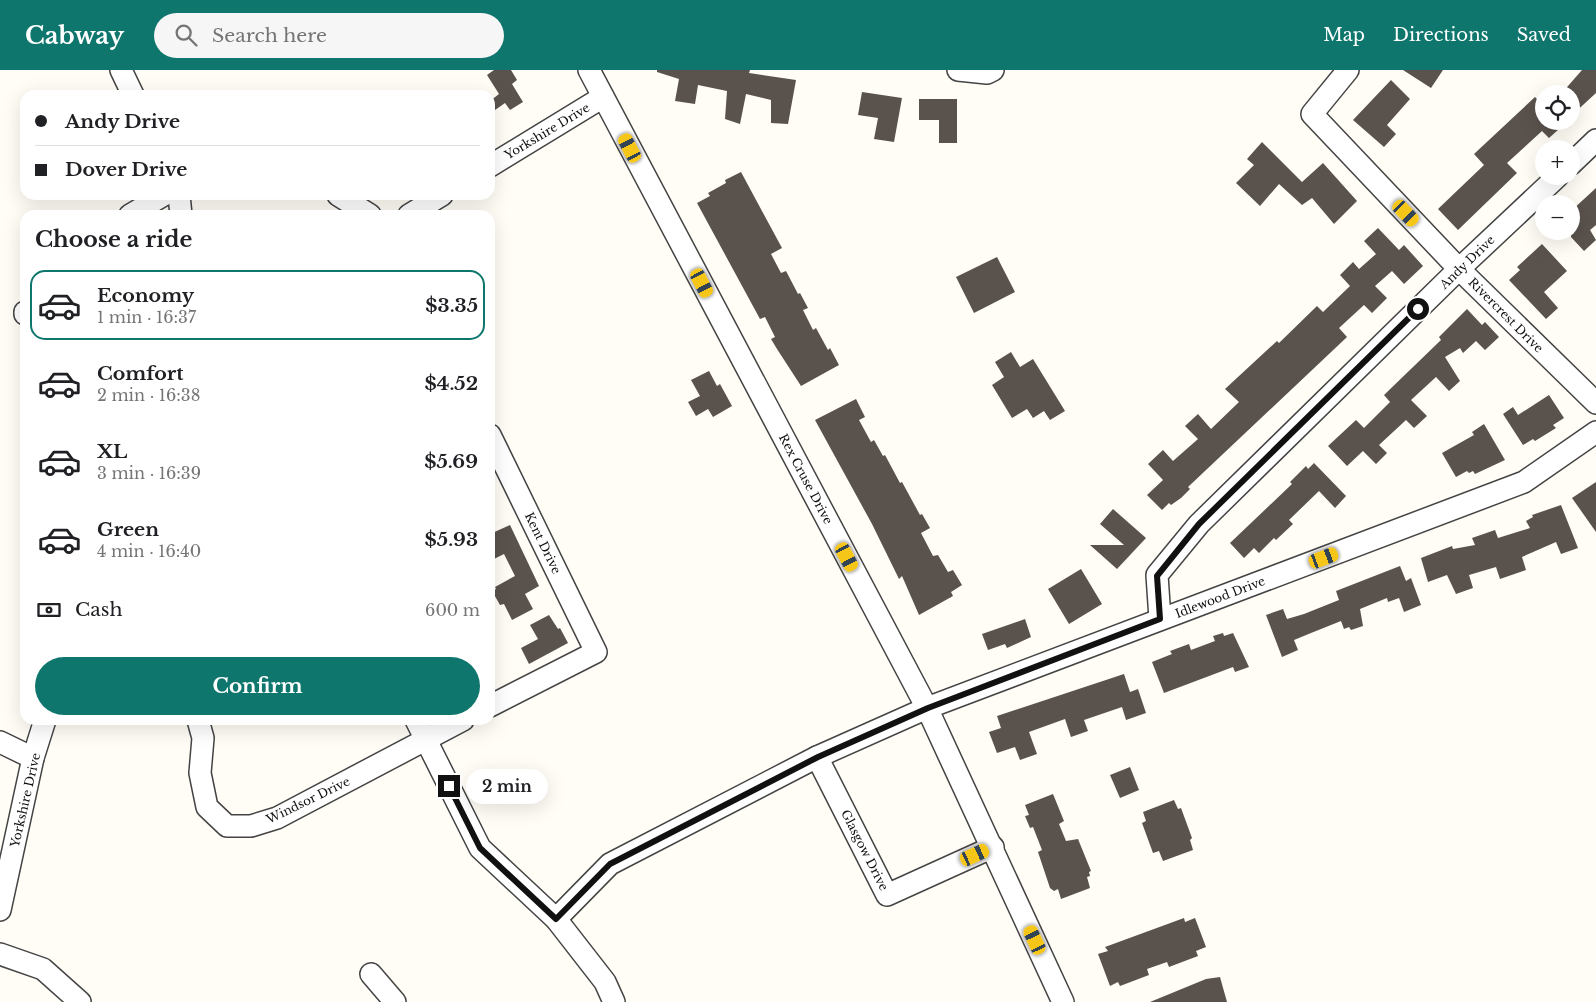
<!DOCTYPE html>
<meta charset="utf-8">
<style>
:root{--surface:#fff;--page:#f6f6f6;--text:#202124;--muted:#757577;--line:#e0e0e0;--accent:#0f766e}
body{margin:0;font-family:"Libre Baskerville",serif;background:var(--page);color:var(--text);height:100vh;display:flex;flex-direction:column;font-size:19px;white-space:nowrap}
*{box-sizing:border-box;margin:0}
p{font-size:16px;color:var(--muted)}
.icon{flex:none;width:28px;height:28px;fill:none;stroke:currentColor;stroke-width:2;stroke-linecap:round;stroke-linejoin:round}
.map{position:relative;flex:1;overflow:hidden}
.sheet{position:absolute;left:20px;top:140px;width:475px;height:515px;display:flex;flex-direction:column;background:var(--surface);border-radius:15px;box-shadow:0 5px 20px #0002}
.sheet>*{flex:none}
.top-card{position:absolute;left:20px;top:20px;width:475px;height:110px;border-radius:15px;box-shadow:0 5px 20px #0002;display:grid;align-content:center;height:110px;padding:0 15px;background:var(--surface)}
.fabs{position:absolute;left:1535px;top:15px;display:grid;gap:10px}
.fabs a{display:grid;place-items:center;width:45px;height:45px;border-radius:50%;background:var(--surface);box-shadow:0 5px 20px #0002;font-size:25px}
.end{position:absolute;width:22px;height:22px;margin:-11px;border:6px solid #111;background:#fff;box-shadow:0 0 0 2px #fff}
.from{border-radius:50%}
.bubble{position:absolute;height:35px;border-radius:18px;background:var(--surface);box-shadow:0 5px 20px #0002;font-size:16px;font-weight:800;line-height:35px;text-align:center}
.car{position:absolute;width:15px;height:30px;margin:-15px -8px;border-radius:6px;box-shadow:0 0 4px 1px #0007;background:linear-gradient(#f5c518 24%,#345 0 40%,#f5c518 0 76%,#345 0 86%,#f5c518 0)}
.top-card b{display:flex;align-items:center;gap:18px;height:48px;font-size:19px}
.top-card b+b{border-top:1px solid var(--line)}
.top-card i{width:12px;height:12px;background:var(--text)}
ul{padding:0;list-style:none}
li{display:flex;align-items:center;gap:15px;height:70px;margin:0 10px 8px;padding:0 5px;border:2px solid transparent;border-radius:15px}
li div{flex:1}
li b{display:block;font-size:19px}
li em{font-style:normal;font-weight:800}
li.selected{border-color:var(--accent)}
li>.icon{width:45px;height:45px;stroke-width:1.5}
h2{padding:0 15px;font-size:22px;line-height:60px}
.pay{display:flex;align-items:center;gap:12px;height:55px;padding:0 15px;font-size:19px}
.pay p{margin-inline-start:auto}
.cta{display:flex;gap:10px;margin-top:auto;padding:10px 15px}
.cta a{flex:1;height:58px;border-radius:30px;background:var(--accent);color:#fff;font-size:20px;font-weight:800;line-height:58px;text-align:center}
header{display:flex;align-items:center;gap:30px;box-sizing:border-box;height:70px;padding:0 25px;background:var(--accent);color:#fff}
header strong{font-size:24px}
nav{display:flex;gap:28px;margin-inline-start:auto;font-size:18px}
.search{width:350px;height:45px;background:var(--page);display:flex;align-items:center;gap:12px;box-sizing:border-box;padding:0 18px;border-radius:28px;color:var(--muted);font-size:19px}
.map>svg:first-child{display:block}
.building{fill:#5a524d}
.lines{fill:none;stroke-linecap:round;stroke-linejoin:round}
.minor-casing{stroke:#444;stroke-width:24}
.minor{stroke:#fff;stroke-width:21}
.route{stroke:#111;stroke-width:6}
.labels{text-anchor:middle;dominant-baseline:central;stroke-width:5;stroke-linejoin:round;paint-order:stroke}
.street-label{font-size:12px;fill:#111;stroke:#fff}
</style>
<header>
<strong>Cabway</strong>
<div class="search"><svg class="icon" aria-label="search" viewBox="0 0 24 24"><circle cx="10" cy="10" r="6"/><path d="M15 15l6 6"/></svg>Search here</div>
<nav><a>Map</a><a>Directions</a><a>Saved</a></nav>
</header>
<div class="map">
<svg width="1596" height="932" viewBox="0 0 1596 932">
<rect width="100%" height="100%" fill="#fffdf5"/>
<!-- building -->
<g class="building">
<path d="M494,0H511L517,10L512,14L523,32L510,40L505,33L495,40L490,31L499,24L487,5Z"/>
<path d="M657,0H750L749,3L796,10L788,54L771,53V30L746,24L740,54L725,49L727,21L698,15L695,34L675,31L679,9L657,2Z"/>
<path d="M1403,0H1443L1431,18Z"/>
<path d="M1582,0H1596V23L1571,46V24H1561Z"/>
<path d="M1391,10L1410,29L1387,55L1396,64L1384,77L1353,50Z"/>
<path d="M862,22L902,28L894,72L874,69L878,48L858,45Z"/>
<path d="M1535,27L1544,36V51H1568L1549,68L1542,61L1507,93L1517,103L1458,160L1438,139L1484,95L1474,84Z"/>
<path d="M919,29H957V73H939V50H919Z"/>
<path d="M1262,72L1302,112L1323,93L1357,131L1334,154L1312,128L1302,135L1279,114L1260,136L1236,113L1254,95L1247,89Z"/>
<path d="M741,102L782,178L771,184L781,203L786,201L798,224L800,223L808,238L803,240L813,260L816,258L828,280L830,278L839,295L801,316L777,279L771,269L775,267L765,247L760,249L697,133L710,126L708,123L726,113L725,110Z"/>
<path d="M1596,118V155L1590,160L1596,170L1584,181L1571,167V141Z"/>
<path d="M1378,158L1399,180L1404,175L1423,196L1404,214L1392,201L1375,216L1387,228L1372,243L1364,235L1339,258L1347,267L1188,417L1190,419L1181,428L1171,435L1169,433L1162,440L1147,425L1163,410L1148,394L1163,380L1173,391L1198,369L1185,356L1198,344L1211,359L1239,332L1225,319L1277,271L1279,273L1317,236L1323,242L1350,216L1340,205L1353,192L1359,199L1376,184L1364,171Z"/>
<path d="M1542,174L1567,201L1544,222L1558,238L1546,249L1509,210L1520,200L1517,197Z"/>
<path d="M997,187L1015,222L974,243L956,207Z"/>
<path d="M1467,239L1482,255L1485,252L1499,267L1485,280L1476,271L1463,283L1460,278L1445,287L1460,311L1449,321L1436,307L1411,330L1427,346L1414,358L1406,350L1379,375L1387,383L1376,394L1363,381L1347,396L1328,376L1356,350L1364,358L1390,332L1384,325L1441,270L1439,267Z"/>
<path d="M1011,282L1020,297L1033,289L1065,341L1050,350L1044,341L1033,348L1027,339L1012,348L992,315L1004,307L995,292Z"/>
<path d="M709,301L717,316L720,314L732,336L713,347L708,339L696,346L688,332L700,326L691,310Z"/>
<path d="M1549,325L1564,348L1553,355L1556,358L1535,371L1533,369L1523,375L1503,344L1513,337L1518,345Z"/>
<path d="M856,329L865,347L859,350L871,372L874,370L883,386L885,385L900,413L902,412L920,445L922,444L930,458L921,463L933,486L938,485L948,502L953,500L962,515L951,522L953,526L919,545L902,506L899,509L872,454L815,350Z"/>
<path d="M1484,354L1505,390L1475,404L1473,401L1469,403L1467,401L1456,407L1442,383L1474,365L1472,362Z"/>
<path d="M1314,393L1346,426L1335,438L1319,421L1289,450L1293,454L1276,470L1274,468L1259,483L1254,478L1244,488L1230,473L1292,414L1290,412L1306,396L1308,399Z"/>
<path d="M1596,412V462L1572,428Z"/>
<path d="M1561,435L1578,478L1561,484L1556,472L1522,487L1526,500L1500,509L1496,497L1469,505L1473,518L1456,524L1447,505L1428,512L1421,488L1452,476L1453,479L1475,475L1472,468L1495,460L1498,468L1530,458L1526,451L1533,447L1532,445Z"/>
<path d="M1113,439L1146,468L1117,499L1090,475H1124L1100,454Z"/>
<path d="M510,455L539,516L525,524L533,539L512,550L504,534L500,535L492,521L496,519L495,517L515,506L504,484L490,491V464Z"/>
<path d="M1400,496L1406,511L1411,508L1421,535L1404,542L1399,528L1388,532L1387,528L1360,539L1363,556L1351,560L1349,557L1344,559L1341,551L1311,563L1294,570L1298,580L1282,587L1266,545L1283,539L1287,549L1304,544L1339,530L1336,521Z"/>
<path d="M1081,499L1102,534L1069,554L1048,519Z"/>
<path d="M549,545L558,559L560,558L568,573L529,594L521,578L538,569L530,555Z"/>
<path d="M1025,549L1031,567L1007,578L1005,574L988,580L982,564Z"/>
<path d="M1223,563L1224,566L1233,563L1249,597L1235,602L1233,597L1164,623L1152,592L1172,584L1170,581L1189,574L1191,580L1215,571L1213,566Z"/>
<path d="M1124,604L1130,622L1138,619L1146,643L1126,650L1122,637L1084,650L1088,661L1071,667L1065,649L1029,662L1037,684L1020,690L1015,677L997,683L989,662L1001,658L997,646Z"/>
<path d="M1130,697L1139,720L1120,728L1110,705Z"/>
<path d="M1053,724L1064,751L1059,754L1066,771L1078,769L1091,801L1089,802L1090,806L1087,807L1090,818L1061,829L1058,819L1054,821L1050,818L1038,782L1042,780L1033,757L1030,758L1025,746L1029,745L1025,735Z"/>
<path d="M1174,730L1178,739L1181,738L1192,768L1190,770L1193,780L1163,791L1159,781L1153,783L1142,753L1146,751L1143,742Z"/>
<path d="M1184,848L1185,852L1195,848L1206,877L1196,881L1198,886L1169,897L1167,892L1147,899L1149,905L1120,916L1118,912L1110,916L1098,884L1108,881L1105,877Z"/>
<path d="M1220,907L1227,932H1150L1206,909Z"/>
</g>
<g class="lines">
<defs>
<g id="minor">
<path d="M121,0L133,25"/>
<path d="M589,0L927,638L1063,932"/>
<path d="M958,0L987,3L993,0"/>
<path d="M1348,0L1312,44L1459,199L1596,333"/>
<path d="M1571,94L1596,70"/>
<path d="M490,96L603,27"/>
<path d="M179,125L181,145"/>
<path d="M338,125L370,145"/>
<path d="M130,145L164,125"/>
<path d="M409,145L442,125"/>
<path d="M25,242V244"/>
<path d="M490,365L596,582L490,636"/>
<path d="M1160,549L1157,505L1199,454L1459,199L1558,106"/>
<path d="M198,650L203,668L200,703L207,737L227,756H251L277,748L463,650"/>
<path d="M416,650L480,778L556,849L605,912L614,932"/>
<path d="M0,672L33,688"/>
<path d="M817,687L887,825L993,777"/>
<path d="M0,840L33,688L45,650"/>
<path d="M556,849L610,794L817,687L927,638L1524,412L1596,362"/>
<path d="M0,884L43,899L80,932"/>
<path d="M371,904L395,932"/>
</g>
</defs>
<!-- minor casing -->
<use href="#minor" class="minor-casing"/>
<!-- minor -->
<use href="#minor" class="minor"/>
</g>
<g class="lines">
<!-- route -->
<path class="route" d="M449,716L480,778L556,849L610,794L818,687L928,638L1160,549L1157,506L1199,454L1418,239"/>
</g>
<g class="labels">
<!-- street labels -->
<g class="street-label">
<text transform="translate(547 61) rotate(-31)">Yorkshire Drive</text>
<text transform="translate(1467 192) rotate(-44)">Andy Drive</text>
<text transform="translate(1506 245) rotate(45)">Rivercrest Drive</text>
<text transform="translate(806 409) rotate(62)">Rex Cruse Drive</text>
<text transform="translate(543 473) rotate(64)">Kent Drive</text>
<text transform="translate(1220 527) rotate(-21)">Idlewood Drive</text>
<text transform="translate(25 730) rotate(-77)">Yorkshire Drive</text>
<text transform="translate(308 730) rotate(-26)">Windsor Drive</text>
<text transform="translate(865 780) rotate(63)">Glasgow Drive</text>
</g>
</g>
</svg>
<div class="fabs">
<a><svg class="icon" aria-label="locate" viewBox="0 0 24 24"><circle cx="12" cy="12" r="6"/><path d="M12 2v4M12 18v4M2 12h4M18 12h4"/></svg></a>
<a>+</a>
<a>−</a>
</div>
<i class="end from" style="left:1418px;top:239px"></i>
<i class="end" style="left:449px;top:716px"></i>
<div class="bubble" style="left:466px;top:699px;width:82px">2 min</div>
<i class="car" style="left:630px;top:78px;rotate:332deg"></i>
<i class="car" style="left:1406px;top:143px;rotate:136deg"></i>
<i class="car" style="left:702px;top:213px;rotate:152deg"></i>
<i class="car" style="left:847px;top:487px;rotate:152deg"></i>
<i class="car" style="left:1324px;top:488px;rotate:69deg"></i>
<i class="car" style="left:975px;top:785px;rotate:65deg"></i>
<i class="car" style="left:1035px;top:870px;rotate:335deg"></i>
<div class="top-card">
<b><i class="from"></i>Andy Drive</b>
<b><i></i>Dover Drive</b>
</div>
<section class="sheet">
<h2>Choose a ride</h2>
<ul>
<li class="selected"><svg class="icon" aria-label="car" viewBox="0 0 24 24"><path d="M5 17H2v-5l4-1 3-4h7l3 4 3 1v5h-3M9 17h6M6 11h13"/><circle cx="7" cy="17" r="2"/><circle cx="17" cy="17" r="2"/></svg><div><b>Economy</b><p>1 min · 16:37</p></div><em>$3.35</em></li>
<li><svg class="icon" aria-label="car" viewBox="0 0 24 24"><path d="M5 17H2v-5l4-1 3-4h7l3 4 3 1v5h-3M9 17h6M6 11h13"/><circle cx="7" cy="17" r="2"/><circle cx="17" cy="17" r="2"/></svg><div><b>Comfort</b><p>2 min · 16:38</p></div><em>$4.52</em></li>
<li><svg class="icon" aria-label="car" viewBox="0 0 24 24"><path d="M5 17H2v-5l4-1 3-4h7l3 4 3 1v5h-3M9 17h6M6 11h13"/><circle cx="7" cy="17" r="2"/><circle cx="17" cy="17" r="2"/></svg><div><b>XL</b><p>3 min · 16:39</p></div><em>$5.69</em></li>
<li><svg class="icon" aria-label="car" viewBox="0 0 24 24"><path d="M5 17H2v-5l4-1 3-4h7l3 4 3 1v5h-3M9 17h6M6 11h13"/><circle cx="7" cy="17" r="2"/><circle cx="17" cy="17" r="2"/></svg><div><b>Green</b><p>4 min · 16:40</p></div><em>$5.93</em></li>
</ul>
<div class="pay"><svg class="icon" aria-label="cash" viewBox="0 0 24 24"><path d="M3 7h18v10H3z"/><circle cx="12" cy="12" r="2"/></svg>Cash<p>600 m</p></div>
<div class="cta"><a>Confirm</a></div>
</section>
</div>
